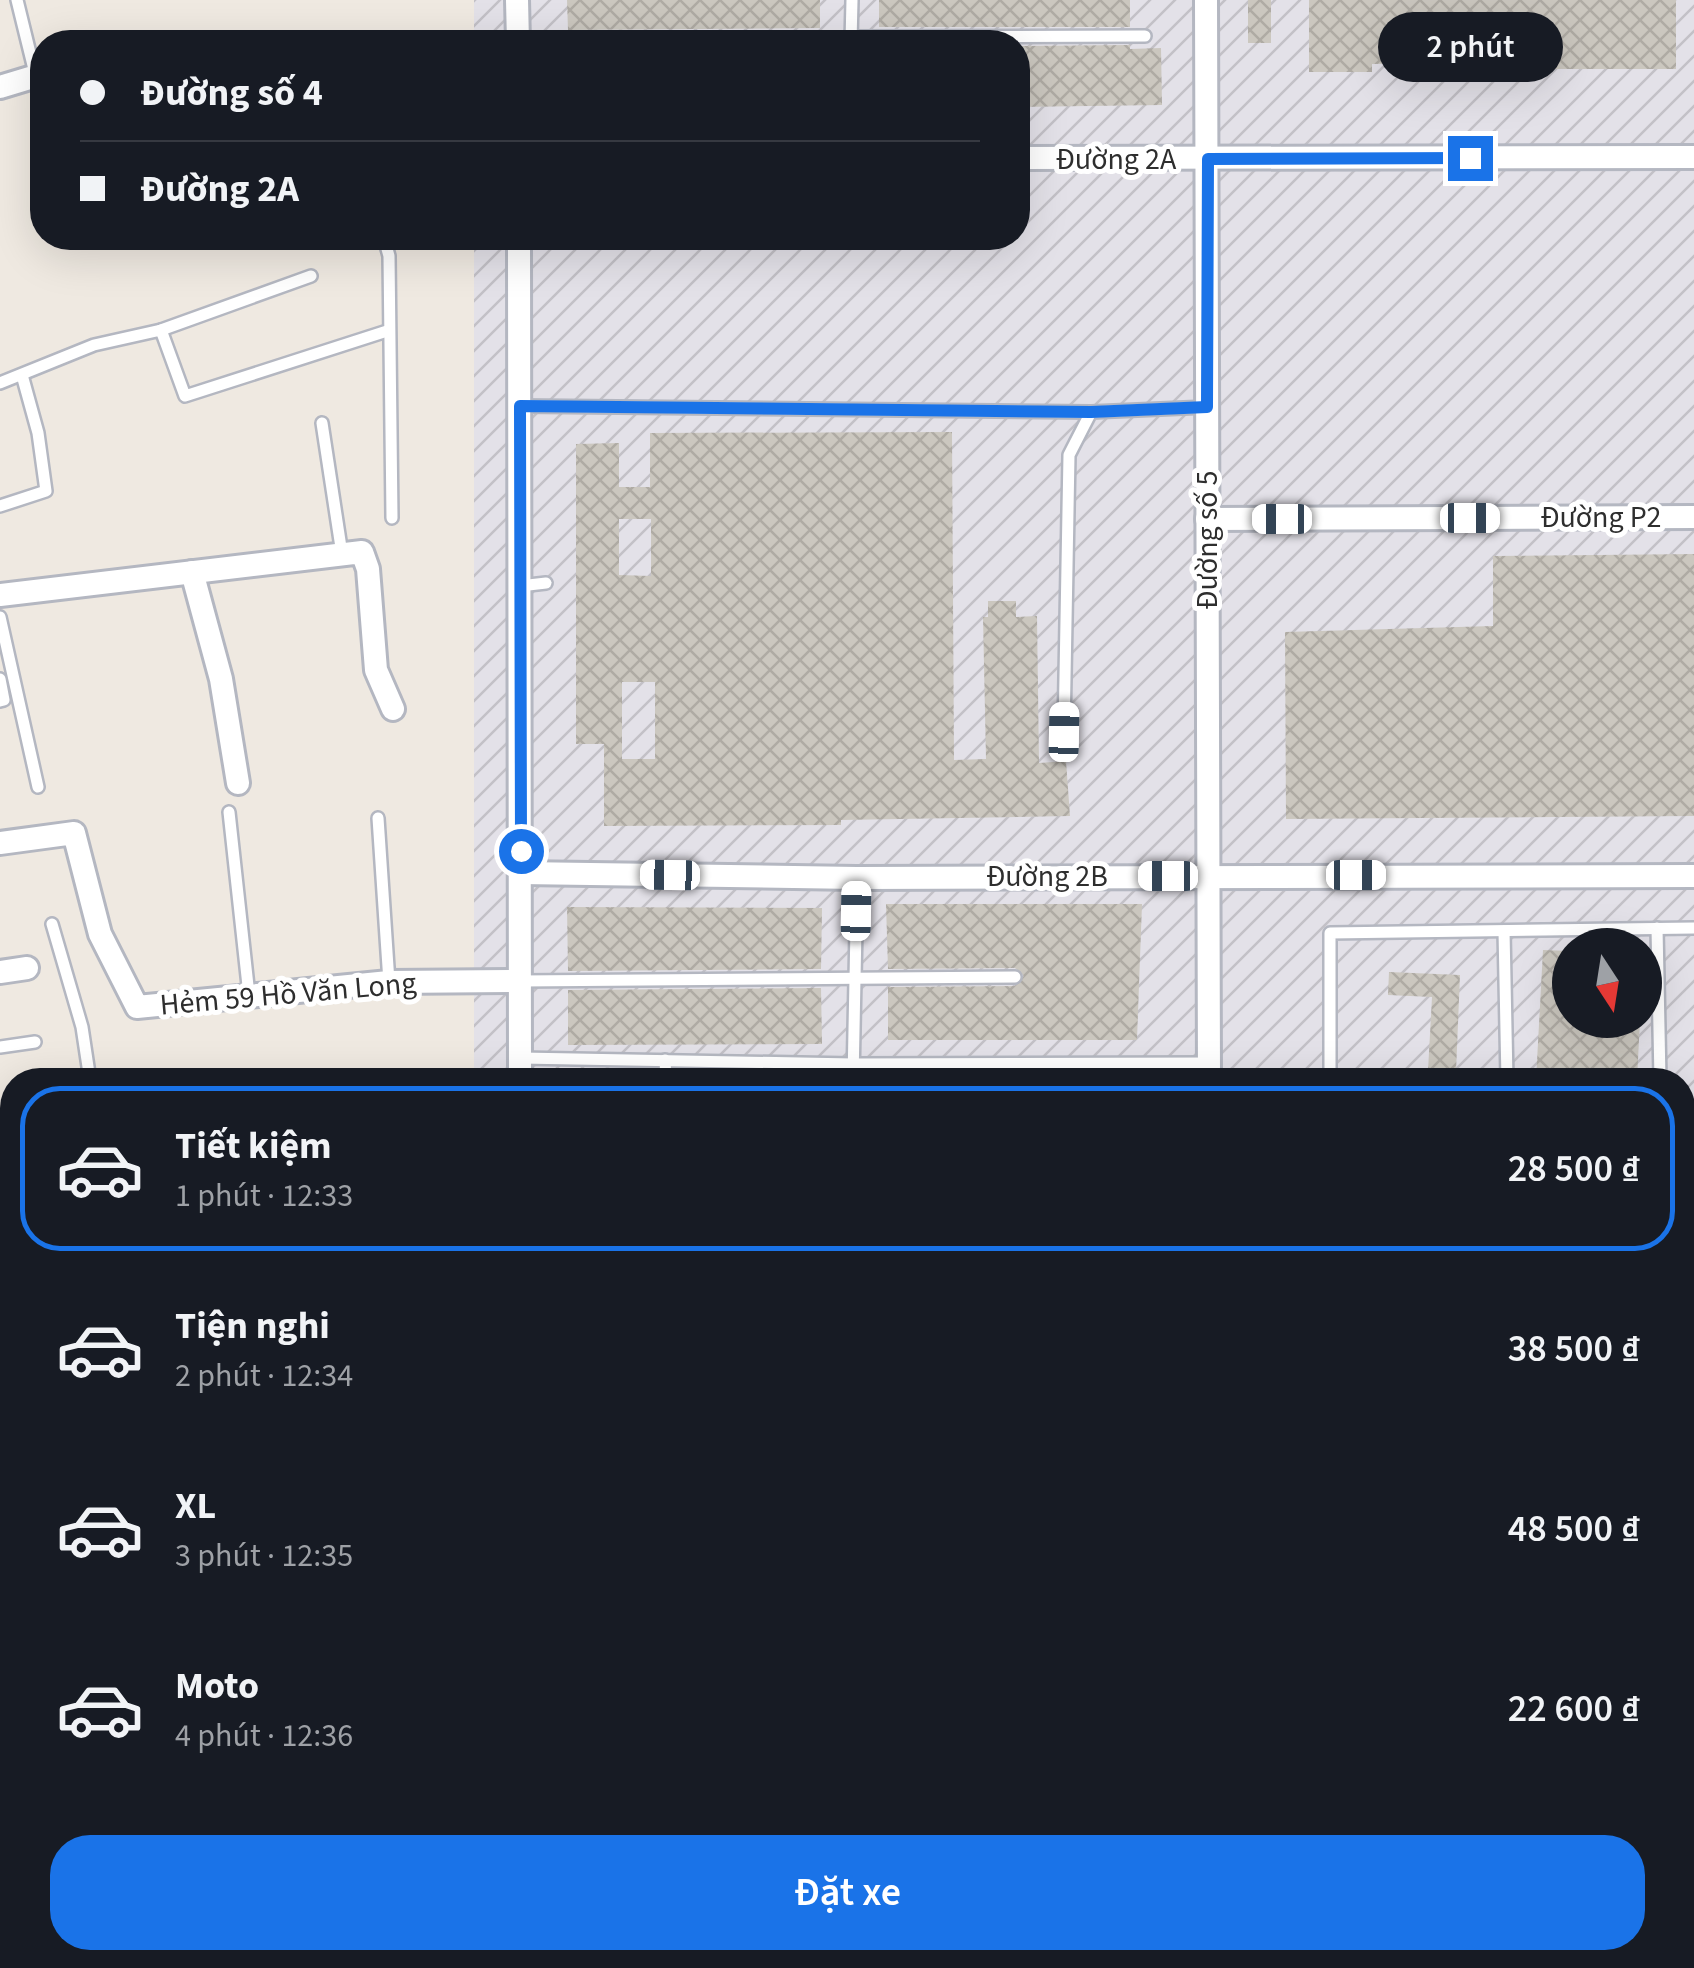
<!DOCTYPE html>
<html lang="vi">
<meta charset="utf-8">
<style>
:root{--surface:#171b24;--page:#20242c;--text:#f1f3f6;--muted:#9ea1a6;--line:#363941;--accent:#1a73e8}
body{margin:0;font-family:"Source Sans 3",sans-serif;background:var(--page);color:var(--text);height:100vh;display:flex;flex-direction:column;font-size:38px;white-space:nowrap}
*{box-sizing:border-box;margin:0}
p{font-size:32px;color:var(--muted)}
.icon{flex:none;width:55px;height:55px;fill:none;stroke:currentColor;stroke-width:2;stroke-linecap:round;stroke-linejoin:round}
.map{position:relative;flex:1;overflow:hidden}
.side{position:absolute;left:0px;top:1068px;width:1695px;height:902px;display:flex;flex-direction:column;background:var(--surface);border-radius:40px 40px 0 0;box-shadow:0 10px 40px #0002}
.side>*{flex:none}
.top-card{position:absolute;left:30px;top:30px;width:1000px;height:220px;border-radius:40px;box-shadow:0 10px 40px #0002;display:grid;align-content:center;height:220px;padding:0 50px;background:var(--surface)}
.needle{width:65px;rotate:168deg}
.buttons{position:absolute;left:1552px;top:928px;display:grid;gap:20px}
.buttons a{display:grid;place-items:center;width:110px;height:110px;border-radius:50%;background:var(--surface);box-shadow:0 10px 40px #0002;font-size:50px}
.end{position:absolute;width:45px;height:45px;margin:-22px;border:12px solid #1a73e8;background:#fff;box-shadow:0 0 0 5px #fff}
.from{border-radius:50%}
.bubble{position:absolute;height:70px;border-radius:35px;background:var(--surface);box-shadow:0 10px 40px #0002;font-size:32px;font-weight:600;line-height:70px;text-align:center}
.car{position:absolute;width:30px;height:60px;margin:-30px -15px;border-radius:12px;box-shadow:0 0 8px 2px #0007;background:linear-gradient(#fff 24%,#345 0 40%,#fff 0 76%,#345 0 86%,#fff 0)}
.top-card b{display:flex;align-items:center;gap:35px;height:95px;font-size:38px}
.top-card b+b{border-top:2px solid var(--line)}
.top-card i{width:25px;height:25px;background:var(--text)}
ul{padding:18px 0 0;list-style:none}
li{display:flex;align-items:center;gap:30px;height:165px;margin:0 20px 15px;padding:0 30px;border:5px solid transparent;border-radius:40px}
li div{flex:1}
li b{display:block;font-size:38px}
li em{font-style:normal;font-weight:600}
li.on{border-color:var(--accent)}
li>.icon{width:90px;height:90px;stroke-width:1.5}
.cta{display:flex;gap:20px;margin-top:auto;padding:20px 50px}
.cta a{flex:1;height:115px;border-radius:40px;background:var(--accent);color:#fff;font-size:40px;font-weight:600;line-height:115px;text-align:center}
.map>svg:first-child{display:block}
.industrial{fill:url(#industrial-furrows);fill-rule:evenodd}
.building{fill:url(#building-cross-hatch);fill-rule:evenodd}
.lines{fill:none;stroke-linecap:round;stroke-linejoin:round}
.service-casing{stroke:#b4b7c1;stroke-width:16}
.minor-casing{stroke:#b4b7c1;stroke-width:28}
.path{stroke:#c9c9c9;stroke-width:4;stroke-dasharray:8 5;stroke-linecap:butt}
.service{stroke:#fff;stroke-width:11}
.minor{stroke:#fff;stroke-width:22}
.route{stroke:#1a73e8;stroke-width:12}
.labels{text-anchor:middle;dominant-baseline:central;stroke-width:10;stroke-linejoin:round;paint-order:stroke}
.street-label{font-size:30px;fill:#2e2e2e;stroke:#fff}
</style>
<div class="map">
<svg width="1694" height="1968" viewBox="0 0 1694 1968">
<defs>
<pattern id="industrial-furrows" width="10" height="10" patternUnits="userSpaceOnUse" patternTransform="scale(2.5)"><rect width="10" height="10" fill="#e3e1e8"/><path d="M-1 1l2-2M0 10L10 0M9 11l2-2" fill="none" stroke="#c3c1c7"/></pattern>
<pattern id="building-cross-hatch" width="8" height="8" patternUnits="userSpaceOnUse" patternTransform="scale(2.5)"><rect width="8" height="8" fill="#cbc7bf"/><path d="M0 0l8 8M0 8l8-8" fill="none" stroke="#afaba4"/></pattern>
</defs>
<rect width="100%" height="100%" fill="#efe9e1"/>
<!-- industrial -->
<path class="industrial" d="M474,0H1694V1968H474V1958H1682V1080H474V238H1018V42H474ZM1570,945H1645V1020H1570Z"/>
<!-- building -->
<g class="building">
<path d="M567,0H820V28L568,30Z"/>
<rect x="879" y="0" width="251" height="27"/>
<rect x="1248" y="0" width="23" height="43"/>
<path d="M1309,0H1676V69H1458V63L1372,64V72H1309Z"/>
<path d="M1130,45V49L1161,48L1162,105L1018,107V46Z"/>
<path d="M952,432L954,760L986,759L983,617H988V601H1016V617L1037,616L1039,763L1066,761L1070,816L841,820V825L604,826V744H576V444L619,443V487H650V433ZM619,519H651V576L619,575ZM622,682H655V759H622Z"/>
<path d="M1694,554V816L1286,819L1285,632L1493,626V556Z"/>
<path d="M886,904H1142L1137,1040H888V987L1015,986L1024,976L1015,968L888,969Z"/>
<path d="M567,907L822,908L821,969L568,971Z"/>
<path d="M1543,950L1570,951V1020H1640L1637,1080H1536Z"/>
<path d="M1389,972L1460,975L1456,1072L1428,1071L1432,997L1388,995Z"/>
<path d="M821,988L822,1044L568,1045V990Z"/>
</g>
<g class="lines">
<defs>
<g id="service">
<path d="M17,0L42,102"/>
<path d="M851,37L1145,36"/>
<path d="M851,42L852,0"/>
<path d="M384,238L389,256L392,518"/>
<path d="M161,330L311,276"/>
<path d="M0,383L94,345L161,330L185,396L387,331"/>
<path d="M520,406L1091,412"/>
<path d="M322,423L342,554"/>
<path d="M0,506L46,491L38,433L22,375"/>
<path d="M520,586L546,583"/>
<path d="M0,617L38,787"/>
<path d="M0,679L4,700L0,701"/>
<path d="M1064,732L1069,455L1091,412L1207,407"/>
<path d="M229,812L249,995"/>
<path d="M378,818L389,982"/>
<path d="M52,924L82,1027L90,1080"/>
<path d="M1657,928L1660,1080"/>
<path d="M1504,931L1507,1080"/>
<path d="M521,981L1015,977"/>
<path d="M0,1047L35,1042"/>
<path d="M521,1058L853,1064L1209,1063"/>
<path d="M665,1060L666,1080"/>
<path d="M853,1080L857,878"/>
<path d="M1330,1080V933L1694,928"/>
<path d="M1682,1151L1694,1152"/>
<path d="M1682,1375H1694"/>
<path d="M1682,1479H1694"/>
<path d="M0,1689L12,1691"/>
<path d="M0,1836L12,1838"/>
<path d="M439,1968V1958"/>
</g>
<g id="minor">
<path d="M517,0L518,42"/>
<path d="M1206,0L1209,1080"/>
<path d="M0,87L33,77"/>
<path d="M1018,158L1694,157"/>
<path d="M519,238L520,1080"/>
<path d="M1207,519L1694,517"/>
<path d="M192,572L221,679L238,783"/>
<path d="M0,595L362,552L368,569L376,670L393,709"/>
<path d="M0,843L74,833L100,934L137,1007L389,982L521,981"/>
<path d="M521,873L857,878L1694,876"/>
<path d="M0,972L27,968"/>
<path d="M0,1231L12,1229"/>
<path d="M0,1920L12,1921"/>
<path d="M741,1958L956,1960L988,1968"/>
<path d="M525,1959L590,1958"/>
<path d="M64,1968L65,1958"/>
<path d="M1644,1968L1646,1958"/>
</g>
</defs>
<!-- service casing -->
<use href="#service" class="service-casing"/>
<!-- minor casing -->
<use href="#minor" class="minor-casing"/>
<!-- path -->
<path class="path" d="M1498,1968L1500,1958"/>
<!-- service -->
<use href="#service" class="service"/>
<!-- minor -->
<use href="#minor" class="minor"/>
</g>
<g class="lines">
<!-- route -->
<path class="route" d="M521,851L520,406L1091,412L1207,407L1208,159L1470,158"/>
</g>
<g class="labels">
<!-- street labels -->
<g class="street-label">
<text x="1116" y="159">Đường 2A</text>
<text x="1601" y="517">Đường P2</text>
<text transform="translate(1207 540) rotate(-90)">Đường số 5</text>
<text x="1047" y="876">Đường 2B</text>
<text transform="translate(288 994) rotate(-5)">Hẻm 59 Hồ Văn Long</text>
</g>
</g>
</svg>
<div class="buttons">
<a><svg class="needle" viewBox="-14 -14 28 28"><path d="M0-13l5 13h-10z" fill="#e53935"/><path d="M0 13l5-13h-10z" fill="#9ea1a6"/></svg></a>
</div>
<i class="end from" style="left:521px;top:851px"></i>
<i class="end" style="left:1470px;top:158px"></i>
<div class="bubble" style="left:1378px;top:12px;width:185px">2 phút</div>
<i class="car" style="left:1470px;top:518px;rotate:90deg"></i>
<i class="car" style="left:1282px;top:519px;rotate:270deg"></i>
<i class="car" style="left:1064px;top:732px;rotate:1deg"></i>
<i class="car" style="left:670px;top:875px;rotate:271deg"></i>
<i class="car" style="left:1356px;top:875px;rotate:90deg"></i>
<i class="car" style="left:1168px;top:876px;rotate:270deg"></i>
<i class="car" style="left:856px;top:911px;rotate:1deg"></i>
<div class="top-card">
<b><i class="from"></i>Đường số 4</b>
<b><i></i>Đường 2A</b>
</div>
<section class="side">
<ul>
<li class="on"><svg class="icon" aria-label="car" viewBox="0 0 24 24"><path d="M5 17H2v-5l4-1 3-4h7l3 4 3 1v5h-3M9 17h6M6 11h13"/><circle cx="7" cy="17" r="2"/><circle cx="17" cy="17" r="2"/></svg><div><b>Tiết kiệm</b><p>1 phút · 12:33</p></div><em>28 500 ₫</em></li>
<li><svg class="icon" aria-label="car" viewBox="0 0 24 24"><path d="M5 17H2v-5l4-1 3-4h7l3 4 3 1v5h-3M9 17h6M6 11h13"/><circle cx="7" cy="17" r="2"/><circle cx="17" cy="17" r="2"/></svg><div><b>Tiện nghi</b><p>2 phút · 12:34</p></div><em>38 500 ₫</em></li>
<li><svg class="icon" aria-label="car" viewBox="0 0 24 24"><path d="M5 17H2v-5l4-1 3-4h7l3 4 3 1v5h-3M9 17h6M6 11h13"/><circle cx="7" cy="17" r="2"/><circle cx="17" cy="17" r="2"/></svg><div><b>XL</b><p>3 phút · 12:35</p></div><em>48 500 ₫</em></li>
<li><svg class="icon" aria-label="car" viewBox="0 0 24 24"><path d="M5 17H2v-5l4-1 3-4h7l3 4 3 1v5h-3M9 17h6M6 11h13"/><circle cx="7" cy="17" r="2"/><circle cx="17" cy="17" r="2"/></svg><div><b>Moto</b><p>4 phút · 12:36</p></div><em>22 600 ₫</em></li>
</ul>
<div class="cta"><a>Đặt xe</a></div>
</section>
</div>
